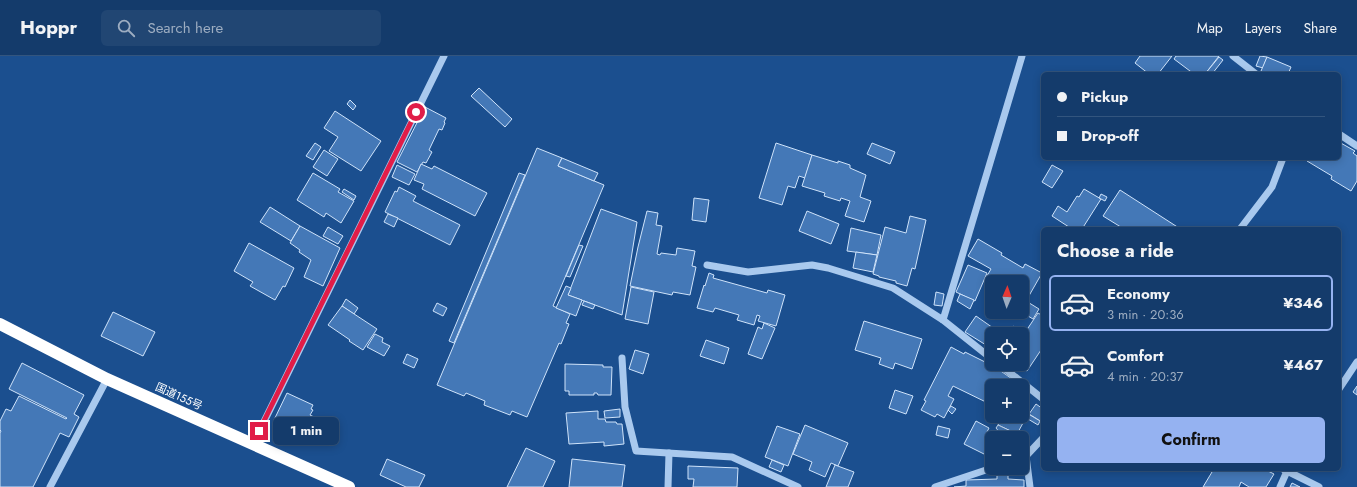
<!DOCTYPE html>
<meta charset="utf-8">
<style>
:root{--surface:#143b6b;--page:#214673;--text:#f1f3f6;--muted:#9dadc1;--line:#33557e;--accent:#95b2f1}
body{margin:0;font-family:Jost,"Noto Sans JP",sans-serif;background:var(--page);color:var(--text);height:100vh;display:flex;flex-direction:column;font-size:15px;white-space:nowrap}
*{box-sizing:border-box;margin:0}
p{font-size:13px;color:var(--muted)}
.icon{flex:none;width:22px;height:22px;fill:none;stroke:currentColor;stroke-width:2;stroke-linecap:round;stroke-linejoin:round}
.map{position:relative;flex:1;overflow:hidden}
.panel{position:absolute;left:1041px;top:171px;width:300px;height:244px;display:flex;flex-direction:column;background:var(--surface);border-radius:6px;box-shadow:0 2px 10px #0003,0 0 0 1px var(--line)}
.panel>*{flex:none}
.banner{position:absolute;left:1041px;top:16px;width:300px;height:88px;border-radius:6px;box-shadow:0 2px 10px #0003,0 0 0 1px var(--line);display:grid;align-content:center;height:88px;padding:0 16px;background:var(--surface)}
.needle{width:26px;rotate:2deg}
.tools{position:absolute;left:985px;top:219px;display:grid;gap:8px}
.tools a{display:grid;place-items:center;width:44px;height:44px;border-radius:6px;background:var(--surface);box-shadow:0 2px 10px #0003,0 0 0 1px var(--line);font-size:20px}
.end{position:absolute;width:18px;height:18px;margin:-9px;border:5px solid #e11d48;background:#fff;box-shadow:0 0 0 2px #fff}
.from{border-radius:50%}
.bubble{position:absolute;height:28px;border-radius:6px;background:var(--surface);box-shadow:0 2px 10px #0003,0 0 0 1px var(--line);font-size:13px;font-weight:700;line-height:28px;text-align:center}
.banner b{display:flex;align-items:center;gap:14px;height:38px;font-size:15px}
.banner b+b{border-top:1px solid var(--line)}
.banner i{width:10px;height:10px;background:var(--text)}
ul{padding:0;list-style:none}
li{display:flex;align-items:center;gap:12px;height:56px;margin:0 8px 6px;padding:0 8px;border:2px solid transparent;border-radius:6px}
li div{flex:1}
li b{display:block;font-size:15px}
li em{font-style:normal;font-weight:700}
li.active{border-color:var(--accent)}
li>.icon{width:36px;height:36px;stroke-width:1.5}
h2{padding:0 16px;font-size:18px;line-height:48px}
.action{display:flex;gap:8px;margin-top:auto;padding:8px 16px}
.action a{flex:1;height:46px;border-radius:6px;background:var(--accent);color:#111;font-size:16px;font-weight:700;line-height:46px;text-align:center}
header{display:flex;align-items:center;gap:24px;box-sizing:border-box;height:56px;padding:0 20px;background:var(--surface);border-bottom:1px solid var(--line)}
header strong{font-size:19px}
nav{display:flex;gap:22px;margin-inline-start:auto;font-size:14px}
.search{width:280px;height:36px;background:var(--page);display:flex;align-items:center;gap:10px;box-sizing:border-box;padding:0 14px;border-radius:6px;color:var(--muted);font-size:15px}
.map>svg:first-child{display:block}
.building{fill:#4478b7;stroke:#cfe3fa}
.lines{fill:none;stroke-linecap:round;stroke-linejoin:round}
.minor{stroke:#a9c9ee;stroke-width:7}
.highway{stroke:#fff;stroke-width:12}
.route{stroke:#e11d48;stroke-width:5}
.labels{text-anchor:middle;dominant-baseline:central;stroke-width:3;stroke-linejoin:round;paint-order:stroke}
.street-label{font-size:11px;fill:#fff;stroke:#1b4f8f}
</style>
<header>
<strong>Hoppr</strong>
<div class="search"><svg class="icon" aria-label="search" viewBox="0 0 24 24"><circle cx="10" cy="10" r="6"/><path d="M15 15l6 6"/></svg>Search here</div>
<nav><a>Map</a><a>Layers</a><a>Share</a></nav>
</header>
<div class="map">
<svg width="1357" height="431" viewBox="0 0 1357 431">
<rect width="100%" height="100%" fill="#1b4f8f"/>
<!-- building -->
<g class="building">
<path d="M1140,0H1172L1158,18H1149L1135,7Z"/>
<path d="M1176,0H1219L1205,18H1194L1174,3Z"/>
<path d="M1260,0L1267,1L1263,12L1256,10Z"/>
<path d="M1219,1L1223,4L1212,18H1205Z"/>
<path d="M1267,1L1291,11L1288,18H1268L1261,15Z"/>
<path d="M479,32L512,63L505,71L471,40Z"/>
<path d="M350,44L356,50L353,54L347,48Z"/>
<path d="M425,51L446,62L444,66L445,67L442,74L439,73L429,94L432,96L426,107L423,106L417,116L397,106Z"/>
<path d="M335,55L381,85L361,115L329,95L338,81L324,72Z"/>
<path d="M1339,86L1355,95L1353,97L1357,100V125L1351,135L1331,123L1332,120L1307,105L1309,102H1339Z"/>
<path d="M315,87L321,91L313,104L306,100Z"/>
<path d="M776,87L812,99L805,122L799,120L795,132L788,130L782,149L759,142Z"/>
<path d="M872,87L895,96L890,108L867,98Z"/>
<path d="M537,92L562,102L558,110L604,129L553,250L570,258L566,267L569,268L561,288L559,287L527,361L512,355L510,359L484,349L485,345L466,337L464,340L437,329Z"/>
<path d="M324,94L338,103L327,120L313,111Z"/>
<path d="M812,99L838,107V105L850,109V112L866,119L860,141L871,145L864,166L845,160L850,145L841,142L840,145L824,140L825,137L802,130Z"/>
<path d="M562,102L598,117L594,125L558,110Z"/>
<path d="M421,108L432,113L434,110L487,137L475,160L422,133L424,128L414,124Z"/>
<path d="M397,109L415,118L409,129L392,121Z"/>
<path d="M1052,109L1063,115L1052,132L1042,126Z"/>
<path d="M313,117L340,133L338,136L354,145L341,167L326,157L324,161L297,144Z"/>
<path d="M519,117L525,119L454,287L449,285Z"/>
<path d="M399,131L416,140L413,145L460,169L450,189L385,156L395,135L397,136Z"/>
<path d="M344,133L356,140L354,144L342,136Z"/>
<path d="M1084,133L1101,143L1082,173H1072L1052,160L1058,150L1067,156L1077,140L1079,141Z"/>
<path d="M1120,134L1179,172L1178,173H1124L1103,160Z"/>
<path d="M1101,138L1107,141L1105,145L1099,142Z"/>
<path d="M694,142L709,144L706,166L692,164Z"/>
<path d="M270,151L300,170L291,185L260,166Z"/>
<path d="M601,153L637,166L622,259L568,239Z"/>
<path d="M647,155L658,157L656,169L662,170L657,198L660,199L661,197L676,199L677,192L695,195L692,210L696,211L690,239L673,236L672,239L630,230L638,191Z"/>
<path d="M807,155L839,168L831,188L799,175Z"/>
<path d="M388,158L398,162L394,171L384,166Z"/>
<path d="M910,160L926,164L915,213L912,212L907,230L896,227V225L879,221V220L873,218L885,171L906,177Z"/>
<path d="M300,170L340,192L323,230L304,221L311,204L299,196L300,194L290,187Z"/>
<path d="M328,171L343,180L338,188L323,180Z"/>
<path d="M851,172L881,179L877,199L847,195Z"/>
<path d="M978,183L1002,197L1001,199L1023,212L1025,208L1042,217L1026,245L1039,253L1033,263L1023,257L1022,259L1017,256H1022V226H992V229L984,225L991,213L968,200Z"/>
<path d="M249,187L294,212L285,231L283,230L275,244L250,230L253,226L234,215Z"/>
<path d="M579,189L583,190L570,221L566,220Z"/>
<path d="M856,196L877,199L873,216L853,212Z"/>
<path d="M968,209L987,217L975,245L956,236Z"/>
<path d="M709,217L714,219L713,222L767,237L768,234L785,239L776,270L758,265L760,260L757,259L754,269L737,264L739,259L715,252L713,256L697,252L704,229L705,230Z"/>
<path d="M566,230L571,232L568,239L582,244L576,260L556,252Z"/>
<path d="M631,231L654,236L648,268L625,263Z"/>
<path d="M936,236L944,238L942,250L934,249Z"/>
<path d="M960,238L974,244L970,253L957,245Z"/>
<path d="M346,243L358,252L354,258L342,250Z"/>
<path d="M584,245L595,249L593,253L582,249Z"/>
<path d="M437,247L447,252L443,260L433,255Z"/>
<path d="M342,250L377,273L363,294L349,285L350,284L328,269Z"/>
<path d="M113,256L155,276L143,300L101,280Z"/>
<path d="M1038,257L1043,260V280L1041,283L1043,284V291L1027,315L1017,308H1022V281Z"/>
<path d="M976,260L996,274L992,278L986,289L965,276Z"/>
<path d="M864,265L922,283L912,313L895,307L893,313L879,308L881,302L855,294Z"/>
<path d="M764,267L775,272L762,303L748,298L758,271L762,273Z"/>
<path d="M1013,270L1023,277L1022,278H1007Z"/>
<path d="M375,278L383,282L382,286L390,290L384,300L367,291Z"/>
<path d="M706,284L729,292L724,308L700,300Z"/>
<path d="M951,291L964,298L965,296L995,311L1015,325L1014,328L1017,330H992V349L953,330L948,340L954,343L944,362L937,358L935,361L921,354L926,345L924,344Z"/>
<path d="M635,294L649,298L643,318L629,313Z"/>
<path d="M407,298L418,303L414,312L403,307Z"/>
<path d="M22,307L84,339L74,358L79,361L69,381L60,377L33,431H0V377L1,375L0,374V365L6,353L11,355L19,340L66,363L67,362L9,333Z"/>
<path d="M565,308L603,309V311H612L611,339H598L597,337H594V339H569V335H565Z"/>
<path d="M1357,330V339L1353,336Z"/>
<path d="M895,334L913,340L906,358L889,352Z"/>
<path d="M287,337L313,349L311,353L313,354L310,359L314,361L308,374L304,372L302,377L274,364Z"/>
<path d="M1036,348L1043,353V364L1042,366L1029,358Z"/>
<path d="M951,350L956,353L952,358L948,354Z"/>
<path d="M620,353V361L605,362L604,355Z"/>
<path d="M598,355V363H605L606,366H616L617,368H622L624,388L604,390V386L569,388L566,357Z"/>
<path d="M1022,359L1024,360L1021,366L1008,360Z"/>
<path d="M1030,359L1040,365L1038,369L1028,363Z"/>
<path d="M1002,360H1008L1023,367L1017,378L998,369Z"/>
<path d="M976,365L989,372L986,378L994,382H992V392L988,400L964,388Z"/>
<path d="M805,369L848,387L838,410L831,407L825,421L809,414L812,406L793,398Z"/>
<path d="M998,369L1015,377L1013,382H1007L1001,378L996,372Z"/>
<path d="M777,370L800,378L788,410L765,401Z"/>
<path d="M938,370L950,373L948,382L936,379Z"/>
<path d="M526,392L555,405L543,431H507Z"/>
<path d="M387,403L425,419L419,431H406L380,419Z"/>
<path d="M572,403L625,409L622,431H569Z"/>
<path d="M772,404L784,409L781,416L769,411Z"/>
<path d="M835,409L854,416L848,431H826Z"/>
<path d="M688,410L738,412L737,431H693L694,423H688Z"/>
<path d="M1210,413H1267L1266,414L1274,418L1266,431H1249L1241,426L1239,431H1203L1212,416L1209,415Z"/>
<path d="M997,419H1008V423L1024,424V431H954L966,430V424L997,423Z"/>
<path d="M1292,427L1300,431H1290Z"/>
</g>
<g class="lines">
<!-- minor -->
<g class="minor">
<path d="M1233,0L1256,18"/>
<path d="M1339,78L1357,90"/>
<path d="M1240,173L1272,131L1283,102"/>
<path d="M707,209L748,216L812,209L828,212L893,232L943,264L992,303"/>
<path d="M943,264L1022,0"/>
<path d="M622,302L625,351L636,395L732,401L798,431"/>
<path d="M999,308L1043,343"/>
<path d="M1339,333L1357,306"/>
<path d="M253,388L444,0"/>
<path d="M1283,413L1319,431"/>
<path d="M50,431L107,323"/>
<path d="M668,431L669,397"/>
<path d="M935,431L992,412"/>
<path d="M1030,431L1026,400L1043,382"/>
<path d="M1280,431L1288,413"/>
</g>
<!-- highway -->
<path class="highway" d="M0,268L107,323L349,431"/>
</g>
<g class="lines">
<!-- route -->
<path class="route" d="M259,375L416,56"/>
</g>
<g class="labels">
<!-- street labels -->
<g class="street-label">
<text transform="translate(179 340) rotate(24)">国道155号</text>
</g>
</g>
</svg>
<div class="tools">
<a><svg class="needle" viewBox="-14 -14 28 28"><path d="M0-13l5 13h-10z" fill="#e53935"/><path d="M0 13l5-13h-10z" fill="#9dadc1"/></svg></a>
<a><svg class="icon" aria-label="locate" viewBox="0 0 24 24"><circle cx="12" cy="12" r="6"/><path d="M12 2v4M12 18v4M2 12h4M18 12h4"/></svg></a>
<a>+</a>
<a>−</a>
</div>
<i class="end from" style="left:416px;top:56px"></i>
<i class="end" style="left:259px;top:375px"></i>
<div class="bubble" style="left:273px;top:361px;width:66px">1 min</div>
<div class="banner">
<b><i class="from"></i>Pickup</b>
<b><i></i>Drop-off</b>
</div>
<section class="panel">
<h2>Choose a ride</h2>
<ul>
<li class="active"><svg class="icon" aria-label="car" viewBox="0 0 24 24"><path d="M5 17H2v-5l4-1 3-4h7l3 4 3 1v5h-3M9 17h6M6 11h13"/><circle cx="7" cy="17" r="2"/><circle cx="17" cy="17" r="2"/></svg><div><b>Economy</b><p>3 min · 20:36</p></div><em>¥346</em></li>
<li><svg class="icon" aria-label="car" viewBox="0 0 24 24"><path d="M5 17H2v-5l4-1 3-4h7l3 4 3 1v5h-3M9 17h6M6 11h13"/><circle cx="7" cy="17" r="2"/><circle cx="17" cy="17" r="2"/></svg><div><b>Comfort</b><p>4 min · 20:37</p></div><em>¥467</em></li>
</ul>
<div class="action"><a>Confirm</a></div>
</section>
</div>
